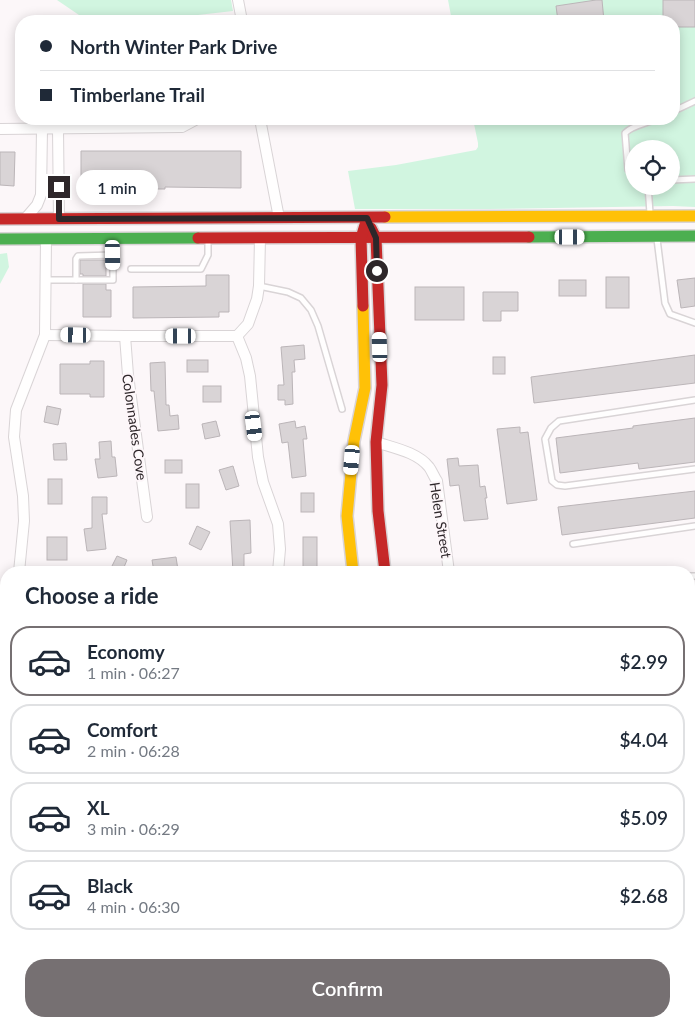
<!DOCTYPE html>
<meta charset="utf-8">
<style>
:root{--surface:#fff;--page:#f2f2f3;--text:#1f2937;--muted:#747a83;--line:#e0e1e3;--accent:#767072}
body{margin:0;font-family:Lato,sans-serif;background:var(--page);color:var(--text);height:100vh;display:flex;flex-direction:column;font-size:19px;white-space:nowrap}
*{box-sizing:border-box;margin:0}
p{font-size:16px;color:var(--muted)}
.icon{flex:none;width:28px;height:28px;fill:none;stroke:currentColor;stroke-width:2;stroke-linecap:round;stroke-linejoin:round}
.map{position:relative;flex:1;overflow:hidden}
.details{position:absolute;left:0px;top:566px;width:695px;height:461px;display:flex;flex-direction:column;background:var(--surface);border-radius:20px 20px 0 0;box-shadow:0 2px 12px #0003}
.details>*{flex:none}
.banner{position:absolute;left:15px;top:15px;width:665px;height:110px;border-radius:20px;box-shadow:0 2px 12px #0003;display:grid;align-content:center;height:110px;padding:0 25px;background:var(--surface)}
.buttons{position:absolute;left:625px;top:140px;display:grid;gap:10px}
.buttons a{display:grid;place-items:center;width:55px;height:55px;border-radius:50%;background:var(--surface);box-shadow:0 2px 12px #0003;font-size:25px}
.end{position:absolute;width:22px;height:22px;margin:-11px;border:6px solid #2e272a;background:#fff;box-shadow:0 0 0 2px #fff}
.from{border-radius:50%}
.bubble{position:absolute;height:35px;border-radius:18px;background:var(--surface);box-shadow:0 2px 12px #0003;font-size:16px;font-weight:600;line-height:35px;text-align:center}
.car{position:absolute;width:15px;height:30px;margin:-15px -8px;border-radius:6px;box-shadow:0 0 4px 1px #0007;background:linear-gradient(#fff 24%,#345 0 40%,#fff 0 76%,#345 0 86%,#fff 0)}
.banner b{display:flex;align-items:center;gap:18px;height:48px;font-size:19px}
.banner b+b{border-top:1px solid var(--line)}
.banner i{width:12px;height:12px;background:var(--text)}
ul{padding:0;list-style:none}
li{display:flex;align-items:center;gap:15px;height:70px;margin:0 10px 8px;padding:0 15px;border:2px solid var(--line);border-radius:20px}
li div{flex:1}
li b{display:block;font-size:19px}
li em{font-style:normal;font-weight:600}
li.on{border-color:var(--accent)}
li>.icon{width:45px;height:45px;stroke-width:1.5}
h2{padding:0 25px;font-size:22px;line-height:60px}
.action{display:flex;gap:10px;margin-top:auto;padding:10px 25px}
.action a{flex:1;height:58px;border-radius:20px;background:var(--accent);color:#fff;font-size:20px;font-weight:600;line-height:58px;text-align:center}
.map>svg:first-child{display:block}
.green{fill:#d1f5e0;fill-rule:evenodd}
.building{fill:#d9d4d6;stroke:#bbb5b8}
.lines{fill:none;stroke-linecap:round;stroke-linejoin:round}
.lane-casing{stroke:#d9d4d6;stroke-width:8}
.street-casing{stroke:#d9d4d6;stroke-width:12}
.fast-casing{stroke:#d9d4d6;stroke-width:14}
.slow-casing{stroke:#d9d4d6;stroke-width:14}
.jam-casing{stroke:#d9d4d6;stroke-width:14}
.lane{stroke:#fffefe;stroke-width:5}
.street{stroke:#fffefe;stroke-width:10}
.fast{stroke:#4caf50;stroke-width:11}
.slow{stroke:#ffc107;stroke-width:11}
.jam{stroke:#c62828;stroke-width:11}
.route{stroke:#2e272a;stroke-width:6}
.labels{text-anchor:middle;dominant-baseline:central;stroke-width:4;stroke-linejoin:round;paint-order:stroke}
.street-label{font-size:14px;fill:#2e272a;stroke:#fdf6f9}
</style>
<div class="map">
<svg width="695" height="1027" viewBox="0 0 695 1027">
<rect width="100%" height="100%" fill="#fcf7f9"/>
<!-- green -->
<g class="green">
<path d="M57,0H231L233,11L145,21H95L79,15Z"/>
<path d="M448,0H695V207L673,206L488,209H355L348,171L396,165L476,150L478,147V143L473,119H674V21H452ZM634,149H671V186H634Z"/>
<path d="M7,253L9,267L0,284V254Z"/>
<path d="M577,1021H621L631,1024L632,1027H578Z"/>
</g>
<!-- building -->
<g class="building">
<path d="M596,0H602L604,21H558L556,6Z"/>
<path d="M663,0H695V27H674V21H663Z"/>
<path d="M81,151H241V188L165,187V189H81Z"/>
<path d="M0,152H15L14,186L0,185Z"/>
<path d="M80,260H106V276H83V274H80Z"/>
<path d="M206,275H229V312H219V317L133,318V287L206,286Z"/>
<rect x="606" y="277" width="23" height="31"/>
<path d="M695,278V306L681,308L677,280Z"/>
<rect x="559" y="280" width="27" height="16"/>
<path d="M83,284H106V290H111V317H83Z"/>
<rect x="415" y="287" width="49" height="33"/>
<path d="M483,292H518V311H501V321H483Z"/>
<path d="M304,345L305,359L294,360L295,372H292L293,404L285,405V400H278V385H284L281,347Z"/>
<path d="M695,355V383L534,403L531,377Z"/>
<rect x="493" y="357" width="12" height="17"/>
<rect x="187" y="360" width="21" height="12"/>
<path d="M90,361H104V397H90V394H60V364H90Z"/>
<path d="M165,362L166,405H169L170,416L178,415L179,429L158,431L154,391H151L150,363Z"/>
<rect x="203" y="386" width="18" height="16"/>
<path d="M47,406L61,409L58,425L44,422Z"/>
<path d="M695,418V462L639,469L638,463L560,473L556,438L633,428V426Z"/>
<path d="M216,421L220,436L205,439L202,424Z"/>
<path d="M295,421L296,428L305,426L307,439H303L306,476L292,478L288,442L282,443L279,424Z"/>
<path d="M520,427V433L528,432L537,500L507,504L497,429Z"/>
<path d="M111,441L112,457H115L117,476L98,478L95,459H100L99,442Z"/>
<path d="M66,443L67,460H54L53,444Z"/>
<path d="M458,458L459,466L478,465L480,487L485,486L487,498H485L488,519L464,521L459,485L450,486L447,459Z"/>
<rect x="165" y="460" width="17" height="13"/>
<path d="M233,466L239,486L226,490L219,470Z"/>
<rect x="48" y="479" width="14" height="25"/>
<rect x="186" y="484" width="13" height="24"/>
<path d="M695,491V518L562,535L558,507Z"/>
<rect x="301" y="493" width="13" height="19"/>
<path d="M92,497H107V514H102L106,549L87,551L84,529L92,528Z"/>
<path d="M250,520L251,553L244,554V572H233L230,521Z"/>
<path d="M197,526L210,532L201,550L189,544Z"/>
<rect x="47" y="537" width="20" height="23"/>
<rect x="303" y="537" width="14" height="33"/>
<path d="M117,556L127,560L122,572H109Z"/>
<path d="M176,557L178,570L154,572L152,560Z"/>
</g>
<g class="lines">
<defs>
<g id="lane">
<path d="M674,111L695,101"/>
<path d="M634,176L628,170L625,133C633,125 646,124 656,119"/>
<path d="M671,180L695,179"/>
<path d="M648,186L650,213"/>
<path d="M657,239L665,303L670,314L695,323"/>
<path d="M131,269H201L208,255V241"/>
<path d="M46,280H113V242"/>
<path d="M76,280V259L78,256L113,255"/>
<path d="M259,286L288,292L301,298L311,310L318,326L342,409"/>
<path d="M695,400L559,421L551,428L545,439L552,481L557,485L565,486L695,469"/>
<path d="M573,544L695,526"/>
<path d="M689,576H695"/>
<path d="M689,821L695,820"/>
<path d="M689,889L695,888"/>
</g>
<g id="street">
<path d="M238,0L242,21"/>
<path d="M260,119L279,218"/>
<path d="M0,129L182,127L197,119"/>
<path d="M58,129L59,219"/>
<path d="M25,219L37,205L41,195L42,129"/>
<path d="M45,335L125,336H237"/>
<path d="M125,336L128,375L147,517"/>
<path d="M237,336L246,358L250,376L258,457L263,482L278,524L280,549L278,572"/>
<path d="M237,336L248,324L257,299L259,286L260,238"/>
<path d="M376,442C394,448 417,452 429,467C432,471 434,477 437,481L449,572"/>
<path d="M19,572L24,521L23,496L14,437L16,410L45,335L46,239"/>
<path d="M92,1021L93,1027"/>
<path d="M317,1021V1027"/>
<path d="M511,1021V1027"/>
</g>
<g id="fast">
<path d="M529,237L695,236"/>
<path d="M0,239L198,238"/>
<path d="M434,1021L435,1027"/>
</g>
<g id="slow">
<path d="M385,217L695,216"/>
<path d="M353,572L347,516L354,441L365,388L363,306"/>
<path d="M400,1021L401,1027"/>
</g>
<g id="jam">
<path d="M0,219L385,217"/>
<path d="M371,228L376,238L382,385L376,442L378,511L385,572"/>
<path d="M198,238L529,237"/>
<path d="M363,306L361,238L367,218"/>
</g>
</defs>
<!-- lane casing -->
<use href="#lane" class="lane-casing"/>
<!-- street casing -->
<use href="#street" class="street-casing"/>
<!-- fast casing -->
<use href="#fast" class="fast-casing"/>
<!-- slow casing -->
<use href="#slow" class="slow-casing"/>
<!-- jam casing -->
<use href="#jam" class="jam-casing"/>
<!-- lane -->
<use href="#lane" class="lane"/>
<!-- street -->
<use href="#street" class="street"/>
<!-- fast -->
<use href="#fast" class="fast"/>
<!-- slow -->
<use href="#slow" class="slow"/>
<!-- jam -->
<use href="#jam" class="jam"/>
</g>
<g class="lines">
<!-- route -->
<path class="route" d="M59,187V219L367,218L376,238L377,271"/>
</g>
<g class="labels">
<!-- street labels -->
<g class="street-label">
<text transform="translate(135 427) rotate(82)">Colonnades Cove</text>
<text transform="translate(441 520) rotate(81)">Helen Street</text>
</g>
</g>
</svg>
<div class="buttons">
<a><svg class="icon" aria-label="locate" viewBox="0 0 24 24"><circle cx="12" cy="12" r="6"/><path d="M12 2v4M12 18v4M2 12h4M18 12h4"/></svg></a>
</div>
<i class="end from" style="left:377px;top:271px"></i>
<i class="end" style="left:59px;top:187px"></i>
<div class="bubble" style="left:76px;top:170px;width:82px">1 min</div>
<i class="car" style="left:570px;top:237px;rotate:90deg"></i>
<i class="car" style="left:113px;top:255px;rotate:179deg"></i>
<i class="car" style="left:76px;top:335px;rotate:271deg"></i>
<i class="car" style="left:181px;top:336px;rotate:270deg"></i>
<i class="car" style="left:380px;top:347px;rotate:358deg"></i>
<i class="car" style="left:254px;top:426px;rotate:173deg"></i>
<i class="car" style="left:352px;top:460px;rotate:185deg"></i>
<div class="banner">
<b><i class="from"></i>North Winter Park Drive</b>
<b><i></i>Timberlane Trail</b>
</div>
<section class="details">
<h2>Choose a ride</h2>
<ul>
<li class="on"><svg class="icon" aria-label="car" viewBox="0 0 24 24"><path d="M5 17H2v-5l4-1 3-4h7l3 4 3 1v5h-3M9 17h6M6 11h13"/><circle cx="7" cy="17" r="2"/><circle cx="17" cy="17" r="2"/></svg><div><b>Economy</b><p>1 min · 06:27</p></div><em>$2.99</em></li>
<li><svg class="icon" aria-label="car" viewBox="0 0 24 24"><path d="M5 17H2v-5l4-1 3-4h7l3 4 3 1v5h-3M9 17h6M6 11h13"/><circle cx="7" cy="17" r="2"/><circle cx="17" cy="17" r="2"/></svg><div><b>Comfort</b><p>2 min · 06:28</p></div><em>$4.04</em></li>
<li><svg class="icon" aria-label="car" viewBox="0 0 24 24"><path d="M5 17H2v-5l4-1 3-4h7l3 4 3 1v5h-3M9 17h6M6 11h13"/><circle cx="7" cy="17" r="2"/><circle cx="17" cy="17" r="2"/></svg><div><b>XL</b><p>3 min · 06:29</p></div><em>$5.09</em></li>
<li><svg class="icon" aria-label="car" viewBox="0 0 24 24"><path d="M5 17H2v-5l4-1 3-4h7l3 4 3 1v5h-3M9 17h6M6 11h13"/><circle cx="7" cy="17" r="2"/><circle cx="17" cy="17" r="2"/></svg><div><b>Black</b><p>4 min · 06:30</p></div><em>$2.68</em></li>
</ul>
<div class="action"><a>Confirm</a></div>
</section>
</div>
